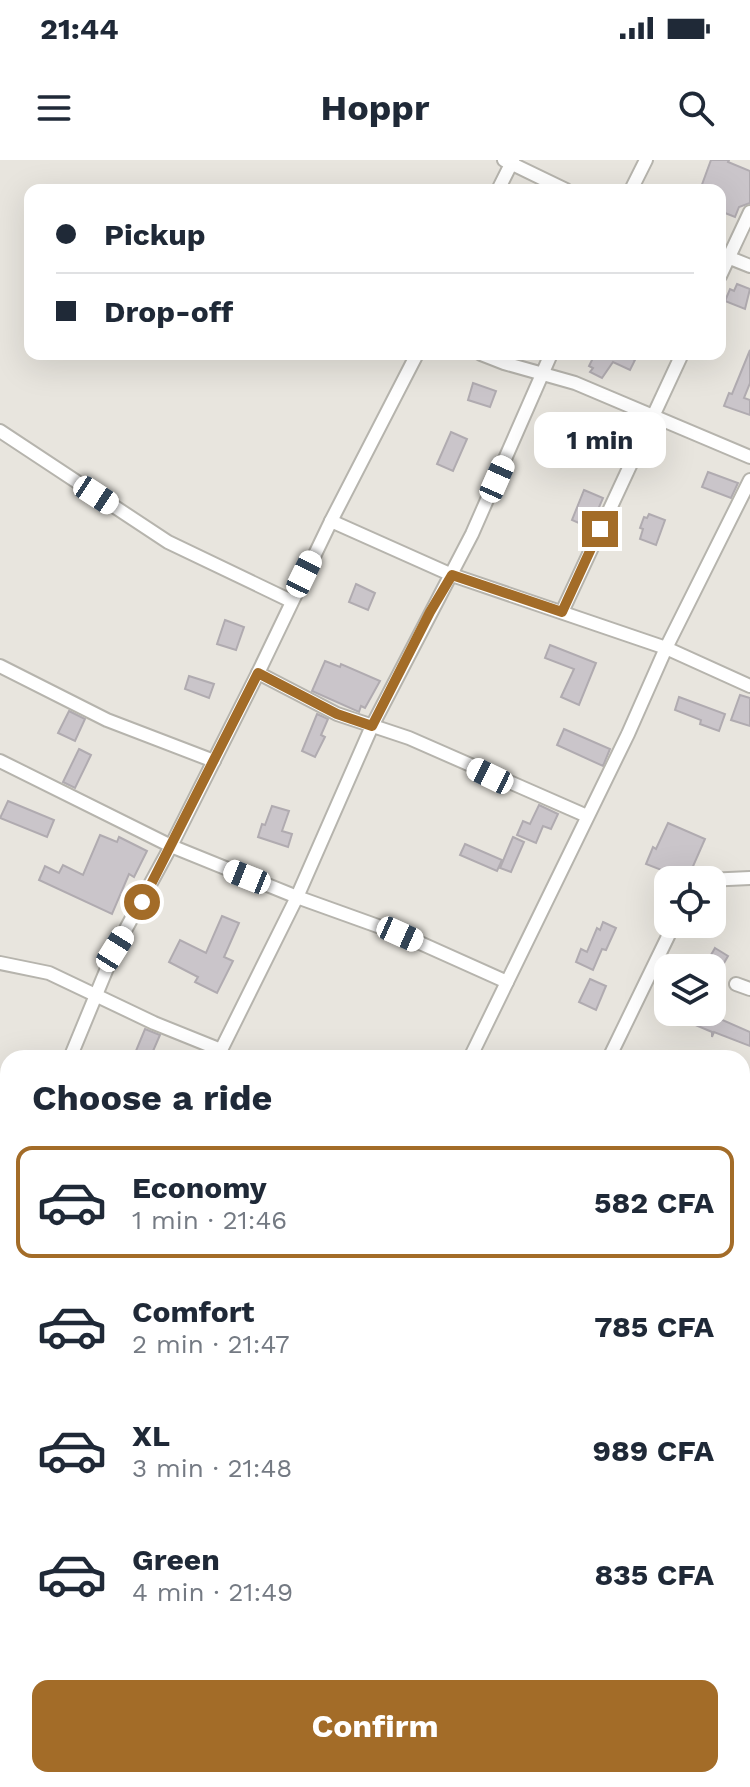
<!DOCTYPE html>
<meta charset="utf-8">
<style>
:root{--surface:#fff;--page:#f6f6f7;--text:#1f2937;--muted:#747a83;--line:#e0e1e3;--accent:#a36c28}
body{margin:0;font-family:"Work Sans",sans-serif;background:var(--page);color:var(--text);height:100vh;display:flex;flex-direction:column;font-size:30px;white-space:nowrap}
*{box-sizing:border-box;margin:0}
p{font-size:26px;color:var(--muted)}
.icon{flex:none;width:44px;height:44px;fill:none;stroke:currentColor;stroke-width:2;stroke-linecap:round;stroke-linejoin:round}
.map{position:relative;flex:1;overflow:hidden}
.side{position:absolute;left:0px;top:890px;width:750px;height:738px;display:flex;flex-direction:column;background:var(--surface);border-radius:24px 24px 0 0;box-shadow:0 8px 32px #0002}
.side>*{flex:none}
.hud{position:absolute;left:24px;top:24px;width:702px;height:176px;border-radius:16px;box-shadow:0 8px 32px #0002;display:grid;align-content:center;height:176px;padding:0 32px;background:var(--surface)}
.controls{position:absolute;left:654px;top:706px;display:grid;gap:16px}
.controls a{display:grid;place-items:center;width:72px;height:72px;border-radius:16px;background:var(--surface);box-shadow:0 8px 32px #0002;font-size:40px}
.end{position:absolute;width:36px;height:36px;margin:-18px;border:10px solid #a36c28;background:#fff;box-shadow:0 0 0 4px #fff}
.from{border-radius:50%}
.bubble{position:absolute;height:56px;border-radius:16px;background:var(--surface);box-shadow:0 8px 32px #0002;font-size:26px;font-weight:700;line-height:56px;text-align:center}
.car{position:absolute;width:24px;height:48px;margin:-24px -12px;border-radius:10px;box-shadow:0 0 6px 2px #0007;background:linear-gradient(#fff 24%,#345 0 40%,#fff 0 76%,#345 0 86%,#fff 0)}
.hud b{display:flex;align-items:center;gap:28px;height:76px;font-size:30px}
.hud b+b{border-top:2px solid var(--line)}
.hud i{width:20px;height:20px;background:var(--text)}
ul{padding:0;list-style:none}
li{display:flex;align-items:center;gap:24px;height:112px;margin:0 16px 12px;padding:0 16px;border:4px solid transparent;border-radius:16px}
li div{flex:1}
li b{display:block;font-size:30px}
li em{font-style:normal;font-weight:700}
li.on{border-color:var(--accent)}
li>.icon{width:72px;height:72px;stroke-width:1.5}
h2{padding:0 32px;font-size:36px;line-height:96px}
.primary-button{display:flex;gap:16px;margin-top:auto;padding:16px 32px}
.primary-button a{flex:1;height:92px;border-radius:16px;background:var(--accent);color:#fff;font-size:32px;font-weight:700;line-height:92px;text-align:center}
.status{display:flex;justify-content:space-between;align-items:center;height:56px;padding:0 40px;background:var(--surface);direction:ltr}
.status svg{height:22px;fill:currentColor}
header{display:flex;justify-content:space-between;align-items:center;height:104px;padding:0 32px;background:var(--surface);font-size:36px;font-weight:700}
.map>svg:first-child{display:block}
.building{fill:#cac5ca;stroke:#b0abb0;stroke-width:2}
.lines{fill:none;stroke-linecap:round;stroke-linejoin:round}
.minor-casing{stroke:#b6b4ad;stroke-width:16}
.minor{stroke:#fff;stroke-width:12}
.route{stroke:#a36c28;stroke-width:10}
</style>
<div class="status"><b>21:44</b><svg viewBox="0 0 49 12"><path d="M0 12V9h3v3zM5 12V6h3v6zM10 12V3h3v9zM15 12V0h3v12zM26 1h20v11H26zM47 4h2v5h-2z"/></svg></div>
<header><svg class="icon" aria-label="menu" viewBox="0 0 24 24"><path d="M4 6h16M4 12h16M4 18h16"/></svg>Hoppr<svg class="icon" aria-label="search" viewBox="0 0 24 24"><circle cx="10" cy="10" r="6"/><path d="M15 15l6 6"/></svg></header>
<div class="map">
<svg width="750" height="1627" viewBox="0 0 750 1627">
<rect width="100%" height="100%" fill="#e8e5de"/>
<!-- building -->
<g class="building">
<path d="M711,0H729L728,2L750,11V43L739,47L735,57L720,51V30H700Z"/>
<path d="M737,124L750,129L745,149L725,141L730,129L734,131Z"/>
<path d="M750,190V223L744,238L750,240V255L724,246L729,233L732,234Z"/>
<path d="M595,194H623L635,200L630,210L613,202L602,218L590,212L593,208L589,206Z"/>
<path d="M473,223L496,231L490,247L468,240Z"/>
<path d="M601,259L628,268L620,292L593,283Z"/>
<path d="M451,272L467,279L453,311L437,304Z"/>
<path d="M708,312L738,323L731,338L702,327Z"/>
<path d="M584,330L603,338L590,368L572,360Z"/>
<path d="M649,354L665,360L656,385L640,379L643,369L640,368L644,357L647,358Z"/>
<path d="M356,424L375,433L368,450L349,442Z"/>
<path d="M225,460L244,467L236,490L217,484Z"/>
<path d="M550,485L596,503L579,545L561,537L574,509L545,498Z"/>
<path d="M325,501L340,507L341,504L380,521L365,548L361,546L359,552L312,531Z"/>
<path d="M189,516L214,524L209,538L185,529Z"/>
<path d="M740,535L750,538V566L731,560Z"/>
<path d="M679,537L725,554L719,571L700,564L701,560L675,550Z"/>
<path d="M69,551L85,559L75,581L58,573Z"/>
<path d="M317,554L328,559L321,575L325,577L315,597L302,591Z"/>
<path d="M564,569L610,589L603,606L557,585Z"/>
<path d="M79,589L91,595L75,628L63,622Z"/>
<path d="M8,641L54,660L47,677L0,658Z"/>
<path d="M539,645L558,654L551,669L543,666L536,683L517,675L523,661L530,664Z"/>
<path d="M272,646L289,651L282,671L292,674L288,687L258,677L262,664L265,665Z"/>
<path d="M668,663L705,679L687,720L646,704L653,687L656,689Z"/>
<path d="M100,675L117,682L119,677L147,691L134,717L129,714L112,754L39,720L45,706L59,713L63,705L83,715Z"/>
<path d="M513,677L524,682L511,712L500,708Z"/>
<path d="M465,684L502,700L497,711L460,695Z"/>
<path d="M222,756L239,763L224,797L233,801L217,833L195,822L198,817L169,802L180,780L206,793Z"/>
<path d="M603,762L616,768L606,790L602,789L593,810L576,802L581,789L587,792L597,768L600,770Z"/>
<path d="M715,788L728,796L717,815L712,812V808L704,807Z"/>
<path d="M590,819L606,826L596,850L579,842Z"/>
<path d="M712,844L724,849L720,859L750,872V886L714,872L712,877V872L693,864L698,852H712Z"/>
<path d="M145,869L160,875L150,898H133Z"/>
</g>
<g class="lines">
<defs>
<g id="minor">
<path d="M504,0L566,30"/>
<path d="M498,30L513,0"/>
<path d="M631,30L646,0"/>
<path d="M720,94L750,106"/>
<path d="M720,116L750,52"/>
<path d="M481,194L504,203L575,223L750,297"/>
<path d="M0,271L168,382L291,441"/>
<path d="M331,361L452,415L666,488L750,526"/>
<path d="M562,452L682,194"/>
<path d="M0,506L107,560L214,601"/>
<path d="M258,513L337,554L409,578L587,656"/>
<path d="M0,601L171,686L297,737L400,774L507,822"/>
<path d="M707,720L750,718"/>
<path d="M0,803L49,813L154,863L221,890"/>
<path d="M736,824L750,829"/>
<path d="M70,898L115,789L171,686L258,513L331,361L417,194"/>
<path d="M217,898L297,737L372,566L472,374L551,194"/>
<path d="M470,898L628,574L666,488L750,320"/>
<path d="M609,898L674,764"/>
<path d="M0,1036L8,1019"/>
<path d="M0,1116L8,1124"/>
<path d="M742,1153L750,1155"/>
<path d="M0,1277L8,1263"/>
<path d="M0,1426L8,1432"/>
<path d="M742,1494L750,1495"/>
<path d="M0,1538L8,1524"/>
<path d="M253,1620L262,1627"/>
<path d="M677,1620L689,1627"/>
<path d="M100,1627L105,1620"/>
</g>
</defs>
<!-- minor casing -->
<use href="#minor" class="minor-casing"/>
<!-- minor -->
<use href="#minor" class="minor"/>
</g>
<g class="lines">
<!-- route -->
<path class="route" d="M142,742L258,513L337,554L372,566L430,452L452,415L562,452L600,369"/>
</g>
</svg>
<div class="controls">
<a><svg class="icon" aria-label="locate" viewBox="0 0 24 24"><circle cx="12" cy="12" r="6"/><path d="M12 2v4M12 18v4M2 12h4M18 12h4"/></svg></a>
<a><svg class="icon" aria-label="layers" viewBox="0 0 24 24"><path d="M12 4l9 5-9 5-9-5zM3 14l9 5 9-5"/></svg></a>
</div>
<i class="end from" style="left:142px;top:742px"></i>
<i class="end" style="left:600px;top:369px"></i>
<div class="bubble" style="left:534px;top:252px;width:132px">1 min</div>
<i class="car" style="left:497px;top:319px;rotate:24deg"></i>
<i class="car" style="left:96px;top:335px;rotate:123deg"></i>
<i class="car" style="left:304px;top:414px;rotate:26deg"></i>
<i class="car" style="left:490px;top:616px;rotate:296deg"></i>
<i class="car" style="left:247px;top:717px;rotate:292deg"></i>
<i class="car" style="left:400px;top:774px;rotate:114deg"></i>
<i class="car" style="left:115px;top:789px;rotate:32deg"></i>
<div class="hud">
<b><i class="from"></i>Pickup</b>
<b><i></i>Drop-off</b>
</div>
<section class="side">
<h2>Choose a ride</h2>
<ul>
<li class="on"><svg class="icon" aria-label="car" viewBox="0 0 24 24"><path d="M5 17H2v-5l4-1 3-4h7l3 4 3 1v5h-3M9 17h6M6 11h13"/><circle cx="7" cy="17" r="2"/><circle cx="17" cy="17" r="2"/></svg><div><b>Economy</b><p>1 min · 21:46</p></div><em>582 CFA</em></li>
<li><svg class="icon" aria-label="car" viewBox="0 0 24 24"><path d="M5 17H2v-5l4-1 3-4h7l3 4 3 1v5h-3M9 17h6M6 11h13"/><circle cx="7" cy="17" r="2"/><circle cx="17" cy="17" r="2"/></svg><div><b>Comfort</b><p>2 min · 21:47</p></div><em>785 CFA</em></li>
<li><svg class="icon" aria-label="car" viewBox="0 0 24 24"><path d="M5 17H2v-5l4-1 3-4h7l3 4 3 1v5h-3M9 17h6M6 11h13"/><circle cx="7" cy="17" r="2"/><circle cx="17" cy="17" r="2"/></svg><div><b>XL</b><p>3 min · 21:48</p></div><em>989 CFA</em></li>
<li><svg class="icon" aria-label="car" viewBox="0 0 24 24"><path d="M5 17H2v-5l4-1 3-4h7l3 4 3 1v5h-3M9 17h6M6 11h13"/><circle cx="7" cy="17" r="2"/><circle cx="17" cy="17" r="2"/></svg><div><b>Green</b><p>4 min · 21:49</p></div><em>835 CFA</em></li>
</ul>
<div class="primary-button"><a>Confirm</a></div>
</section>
</div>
